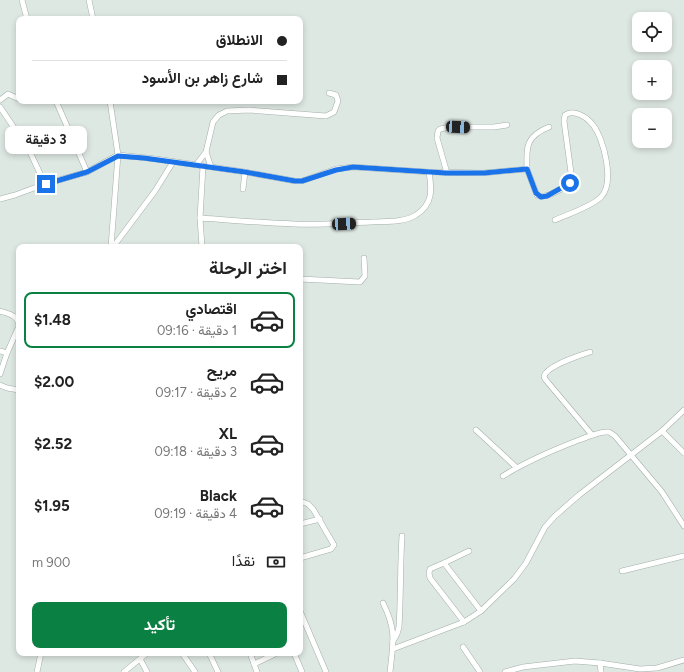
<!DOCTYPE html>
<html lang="ar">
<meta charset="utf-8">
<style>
:root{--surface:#fff;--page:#f6f6f6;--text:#222;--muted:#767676;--line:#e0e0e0;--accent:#0b8043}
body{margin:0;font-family:Figtree,Vazirmatn,sans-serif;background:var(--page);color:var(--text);direction:rtl;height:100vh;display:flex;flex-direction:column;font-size:15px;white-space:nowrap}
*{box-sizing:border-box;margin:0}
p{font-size:13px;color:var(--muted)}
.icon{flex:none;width:22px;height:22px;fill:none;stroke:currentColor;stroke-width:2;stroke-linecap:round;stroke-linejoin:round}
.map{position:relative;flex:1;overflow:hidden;direction:ltr}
.side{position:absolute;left:16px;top:244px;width:287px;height:412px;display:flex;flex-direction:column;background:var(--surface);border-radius:8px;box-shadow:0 2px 6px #0003;direction:rtl}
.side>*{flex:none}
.hud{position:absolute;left:16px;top:16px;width:287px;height:88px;border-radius:8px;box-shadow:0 2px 6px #0003;direction:rtl;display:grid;align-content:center;height:88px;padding:0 16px;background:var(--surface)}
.fabs{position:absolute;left:632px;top:12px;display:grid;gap:8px}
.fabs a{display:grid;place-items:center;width:40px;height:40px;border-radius:8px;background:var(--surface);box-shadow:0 2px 6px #0003;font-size:20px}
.end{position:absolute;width:18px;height:18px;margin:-9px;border:5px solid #1a73e8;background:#fff;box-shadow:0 0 0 2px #fff}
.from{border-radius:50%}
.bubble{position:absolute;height:28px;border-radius:8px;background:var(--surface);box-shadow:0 2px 6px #0003;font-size:13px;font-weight:700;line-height:28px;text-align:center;direction:rtl}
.car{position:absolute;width:12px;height:24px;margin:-12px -6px;border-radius:5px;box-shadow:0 0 3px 1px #0007;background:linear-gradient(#222 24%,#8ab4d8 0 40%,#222 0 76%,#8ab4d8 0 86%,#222 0)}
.hud b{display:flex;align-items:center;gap:14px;height:38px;font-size:15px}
.hud b+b{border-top:1px solid var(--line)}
.hud i{width:10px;height:10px;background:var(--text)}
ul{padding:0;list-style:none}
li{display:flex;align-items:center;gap:12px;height:56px;margin:0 8px 6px;padding:0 8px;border:2px solid transparent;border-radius:8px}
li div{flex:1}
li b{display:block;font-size:15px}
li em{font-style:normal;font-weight:700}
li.on{border-color:var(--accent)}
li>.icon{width:36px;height:36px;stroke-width:1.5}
h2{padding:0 16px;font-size:18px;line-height:48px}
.pay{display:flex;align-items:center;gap:10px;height:44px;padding:0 16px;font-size:15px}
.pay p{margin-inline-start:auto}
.cta{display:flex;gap:8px;margin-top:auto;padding:8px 16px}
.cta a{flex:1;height:46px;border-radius:8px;background:var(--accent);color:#fff;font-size:16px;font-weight:700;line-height:46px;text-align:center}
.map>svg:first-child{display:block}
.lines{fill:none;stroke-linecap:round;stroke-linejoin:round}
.minor-casing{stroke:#a2afa9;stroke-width:6}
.minor{stroke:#fff;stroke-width:5}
.route{stroke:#1a73e8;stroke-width:5}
</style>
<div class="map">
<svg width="684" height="672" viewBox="0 0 684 672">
<rect width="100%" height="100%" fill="#dee8e3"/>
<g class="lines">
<defs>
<g id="minor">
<path d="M22,0L27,19"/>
<path d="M89,0L93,19"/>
<path d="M0,100L8,94L19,99"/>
<path d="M56,101L87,172"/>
<path d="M110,101L118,155L111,247"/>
<path d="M0,107L29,150L45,184"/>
<path d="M196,165L206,152"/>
<path d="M211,167L206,152L213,122L219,115L227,111L249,110L326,116L334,112L338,101L336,95L329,93"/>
<path d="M527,169C526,147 526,136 549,127"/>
<path d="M429,172L483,173L527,169L537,195C545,200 567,187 572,180L564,121L565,115C574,109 587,117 593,125C604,139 615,183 601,197C591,207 568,214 555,220"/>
<path d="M447,173L437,138L438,131L440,129L450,127H494L507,125"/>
<path d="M243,189L245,172"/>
<path d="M0,199L15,195L45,184L87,172L118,155L156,159L245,172L295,181H302L336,169L353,167L429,172C432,190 433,204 416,215C403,223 385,221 371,222C345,223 320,225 294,224C263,223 231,220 200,218L203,166"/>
<path d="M200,218L202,247"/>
<path d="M113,247L155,191L173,162"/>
<path d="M300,279L360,282L365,276L364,258"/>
<path d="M0,311C9,314 18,315 19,326L7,353"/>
<path d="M0,351L7,353L0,374"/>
<path d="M590,352C579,356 548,365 544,376L545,379L592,435"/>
<path d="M0,385L7,388L19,390"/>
<path d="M476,430L516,467"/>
<path d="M662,431L684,453"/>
<path d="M503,476C527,461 553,450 579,440C588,437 599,431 609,432L615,436L662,492L684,526"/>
<path d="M300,501L308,504L313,509L334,545L331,549L300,558"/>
<path d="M300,524L320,519"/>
<path d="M444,563L469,551"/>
<path d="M622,571L684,556"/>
<path d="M383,603C397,631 393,642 390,672"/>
<path d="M300,611L326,672"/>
<path d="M464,622L430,578L429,573L430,569L444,563L481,611"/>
<path d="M393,641L397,634L399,627C401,596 400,566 402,536"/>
<path d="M463,647L480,672"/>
<path d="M393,649L464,622L481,611L514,579L526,563L545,527L555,516L579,495L662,431L684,410"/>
<path d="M182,653L195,672"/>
<path d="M209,653L218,672"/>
<path d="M250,653L257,672"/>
<path d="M294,653L302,672"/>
<path d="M140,659L147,672"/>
<path d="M600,663L601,672"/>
<path d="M254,664L275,654"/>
<path d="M37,672L41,653"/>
<path d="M124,672L147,653"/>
<path d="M505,672L523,667L575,661L600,663L640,669L657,668L684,660"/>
</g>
</defs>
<!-- minor casing -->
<use href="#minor" class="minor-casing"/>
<!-- minor -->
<use href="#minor" class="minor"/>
</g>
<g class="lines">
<!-- route -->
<path class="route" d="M46,184L87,172L118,156L144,158L245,172L295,181H302L336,170L353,167L446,173H484L527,169L536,193L541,197L547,196L570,183"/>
</g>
</svg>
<div class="fabs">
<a><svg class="icon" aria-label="locate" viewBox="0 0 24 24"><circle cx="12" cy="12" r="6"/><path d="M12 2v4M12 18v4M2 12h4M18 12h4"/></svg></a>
<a>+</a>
<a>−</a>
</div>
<i class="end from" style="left:570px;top:183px"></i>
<i class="end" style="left:46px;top:184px"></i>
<div class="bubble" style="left:5px;top:126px;width:82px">3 دقيقة</div>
<i class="car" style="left:458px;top:127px;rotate:93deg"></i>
<i class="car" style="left:344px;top:224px;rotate:87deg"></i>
<div class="hud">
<b><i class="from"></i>الانطلاق</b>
<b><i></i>شارع زاهر بن الأسود</b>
</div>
<section class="side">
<h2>اختر الرحلة</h2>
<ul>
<li class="on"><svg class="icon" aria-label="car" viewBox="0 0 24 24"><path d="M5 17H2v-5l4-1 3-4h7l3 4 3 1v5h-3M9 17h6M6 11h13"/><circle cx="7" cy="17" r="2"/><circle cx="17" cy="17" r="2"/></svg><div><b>اقتصادي</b><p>1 دقيقة · 09:16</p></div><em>$1.48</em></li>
<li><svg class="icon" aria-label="car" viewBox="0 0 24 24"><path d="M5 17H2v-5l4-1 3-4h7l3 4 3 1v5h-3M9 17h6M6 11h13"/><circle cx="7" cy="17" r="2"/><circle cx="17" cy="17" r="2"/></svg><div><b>مريح</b><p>2 دقيقة · 09:17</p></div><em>$2.00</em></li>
<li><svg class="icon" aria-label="car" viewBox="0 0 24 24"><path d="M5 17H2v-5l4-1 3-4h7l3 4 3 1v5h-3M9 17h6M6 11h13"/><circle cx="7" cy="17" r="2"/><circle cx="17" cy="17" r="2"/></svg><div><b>XL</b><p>3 دقيقة · 09:18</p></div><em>$2.52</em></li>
<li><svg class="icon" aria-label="car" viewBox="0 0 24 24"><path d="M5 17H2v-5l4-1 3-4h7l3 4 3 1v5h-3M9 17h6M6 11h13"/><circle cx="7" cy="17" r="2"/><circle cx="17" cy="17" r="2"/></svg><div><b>Black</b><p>4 دقيقة · 09:19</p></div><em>$1.95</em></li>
</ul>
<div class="pay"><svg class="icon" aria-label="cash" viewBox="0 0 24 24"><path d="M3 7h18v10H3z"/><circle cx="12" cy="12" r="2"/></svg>نقدًا<p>900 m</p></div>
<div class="cta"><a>تأكيد</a></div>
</section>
</div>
